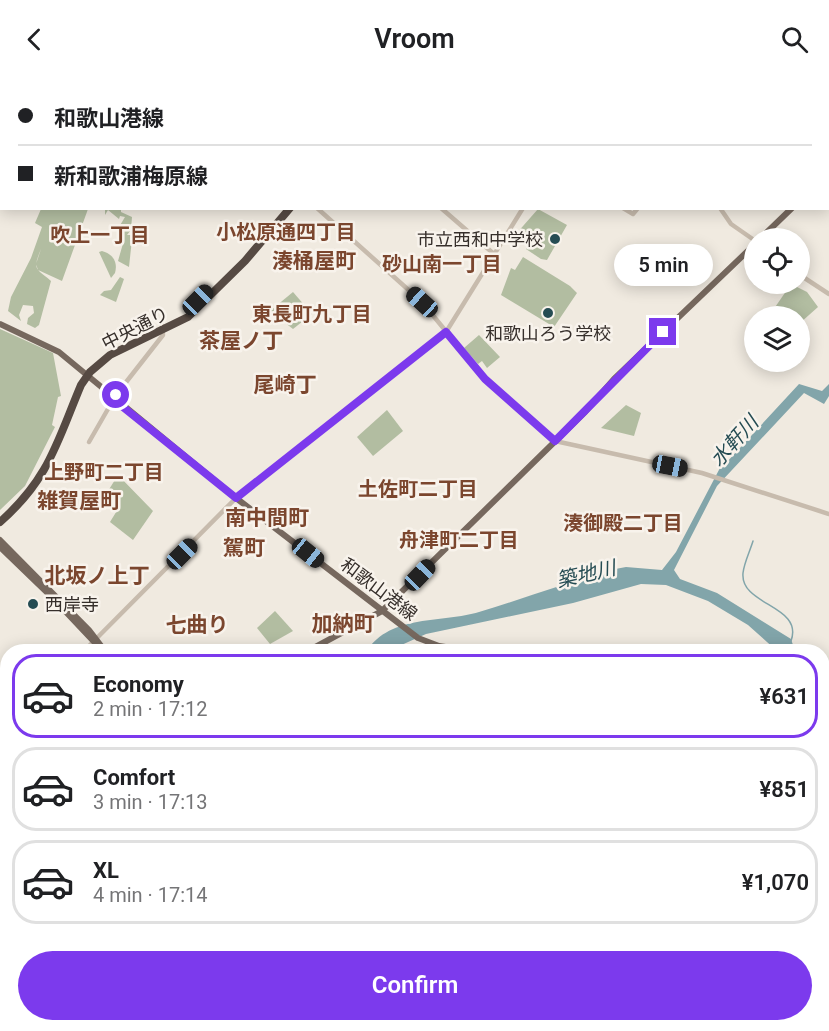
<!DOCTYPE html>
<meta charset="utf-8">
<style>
:root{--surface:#fff;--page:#f6f6f6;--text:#202124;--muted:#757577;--line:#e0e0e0;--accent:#7c3aed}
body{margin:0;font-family:Roboto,"Noto Sans JP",sans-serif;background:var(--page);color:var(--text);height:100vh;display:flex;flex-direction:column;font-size:22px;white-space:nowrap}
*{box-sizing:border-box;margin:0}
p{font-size:20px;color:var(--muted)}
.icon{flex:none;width:33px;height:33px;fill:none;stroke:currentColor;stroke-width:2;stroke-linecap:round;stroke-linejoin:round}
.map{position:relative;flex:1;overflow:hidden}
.side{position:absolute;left:0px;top:566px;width:830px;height:388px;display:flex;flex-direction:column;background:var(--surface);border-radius:24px 24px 0 0;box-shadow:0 3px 15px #0003}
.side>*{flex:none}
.hud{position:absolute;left:0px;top:0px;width:830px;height:132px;box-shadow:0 3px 15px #0003;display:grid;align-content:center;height:132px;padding:0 18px;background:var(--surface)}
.controls{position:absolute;left:744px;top:150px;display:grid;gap:12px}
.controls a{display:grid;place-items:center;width:66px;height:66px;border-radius:50%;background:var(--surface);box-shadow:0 3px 15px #0003;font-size:30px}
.end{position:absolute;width:27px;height:27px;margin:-14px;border:8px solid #7c3aed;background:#fff;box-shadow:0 0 0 3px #fff}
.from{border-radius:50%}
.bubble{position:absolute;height:42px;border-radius:21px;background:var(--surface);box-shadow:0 3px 15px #0003;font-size:20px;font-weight:600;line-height:42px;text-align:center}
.car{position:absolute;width:18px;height:36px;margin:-18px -9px;border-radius:8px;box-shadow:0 0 4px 2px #0007;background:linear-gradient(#222 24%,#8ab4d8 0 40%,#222 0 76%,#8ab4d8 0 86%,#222 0)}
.hud b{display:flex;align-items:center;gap:21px;height:57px;font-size:22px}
.hud b+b{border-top:2px solid var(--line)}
.hud i{width:15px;height:15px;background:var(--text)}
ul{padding:10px 0 0;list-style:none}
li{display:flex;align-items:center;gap:18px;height:84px;margin:0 12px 9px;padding:0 6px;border:3px solid var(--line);border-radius:24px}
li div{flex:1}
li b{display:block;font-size:22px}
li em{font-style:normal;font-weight:600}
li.active{border-color:var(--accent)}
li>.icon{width:54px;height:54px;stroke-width:1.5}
.cta{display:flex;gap:12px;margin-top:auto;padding:12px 18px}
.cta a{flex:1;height:69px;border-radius:36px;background:var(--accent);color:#fff;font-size:24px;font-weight:600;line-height:69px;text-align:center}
header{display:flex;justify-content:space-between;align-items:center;height:78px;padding:0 18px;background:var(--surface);font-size:27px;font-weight:600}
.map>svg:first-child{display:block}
.green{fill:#b2bda1}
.water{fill:#82a5aa}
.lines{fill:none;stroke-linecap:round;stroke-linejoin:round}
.stream{stroke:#82a5aa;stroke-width:1.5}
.minor{stroke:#c7bbad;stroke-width:4.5}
.major{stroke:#76685e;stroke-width:6}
.highway{stroke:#564a43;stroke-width:8}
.rail{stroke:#362f2b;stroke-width:1.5;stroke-dasharray:1.5 4.5;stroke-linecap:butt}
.route{stroke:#7c3aed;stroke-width:8}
.poi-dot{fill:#254c53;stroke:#f8f3ec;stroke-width:2}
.labels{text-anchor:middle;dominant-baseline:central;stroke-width:5;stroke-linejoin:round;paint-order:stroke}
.poi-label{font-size:18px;fill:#362f2b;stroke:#f8f3ec;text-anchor:end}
.street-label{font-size:18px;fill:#362f2b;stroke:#f8f3ec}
.neighbourhood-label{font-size:20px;font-weight:bold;fill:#7b462e;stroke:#f8f3ec}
.water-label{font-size:20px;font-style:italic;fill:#254c53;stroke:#f8f3ec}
.quarter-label{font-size:21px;font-weight:bold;fill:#7b462e;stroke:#f8f3ec}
</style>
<header><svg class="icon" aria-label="back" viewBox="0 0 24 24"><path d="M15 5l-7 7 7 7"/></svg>Vroom<svg class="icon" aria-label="search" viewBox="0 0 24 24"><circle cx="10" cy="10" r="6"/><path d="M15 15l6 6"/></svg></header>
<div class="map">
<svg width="829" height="953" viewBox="0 0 829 953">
<rect width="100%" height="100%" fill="#f0eae0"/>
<!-- green -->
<g class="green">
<path d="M41,131H92H88L62,203L38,192L36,186L41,171C32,193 36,190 51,203L39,247L35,250L27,246L28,240L34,235L33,228L23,227L19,237L21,243L8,233L11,219L31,180L42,149L35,145Z"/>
<path d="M105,131H121V134L132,139L131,152L127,157H131L132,161L129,189L118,183L124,162L119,149L125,139L120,138L119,141L108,132L105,137Z"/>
<path d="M538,131L567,147L547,182L541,181L526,171L529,166L516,156Z"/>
<path d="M102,173C113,176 118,184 115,195L111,200L99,174Z"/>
<path d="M523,179L570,208L577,215L554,249L501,217L511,190L515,192Z"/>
<path d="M120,199L124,201L116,224L100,217L104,213L111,212Z"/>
<path d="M791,206L807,214L818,229L800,245V238H769Z"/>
<path d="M293,214L312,236L293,251L270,233Z"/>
<path d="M0,251L53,275L61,318L58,319L52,347L55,349L25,408L0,432Z"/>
<path d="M479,257L500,279L487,290L482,283L478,286L464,270Z"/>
<path d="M626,327L641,335L634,358L601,350Z"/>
<path d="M387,332L403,353L373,378L357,359Z"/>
<path d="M118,397L153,433L133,462L110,444L118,431L103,421Z"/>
<path d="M275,533L293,553L270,566L257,550Z"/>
</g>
<!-- water -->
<g class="water">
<path d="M799,306L822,313L829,306V318L824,326L804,315L717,408L674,492L680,501L717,515L791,561L795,573H777L748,547L708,523L666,507L641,506L573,525L426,556L388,573H367C390,536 444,545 479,534C522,521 566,505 610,492L626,489L662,492L676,474L721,388L726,385Z"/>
<path d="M822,609H829V793L822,795Z"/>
<path d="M7,767L8,925L0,927V769Z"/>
<path d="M822,875L829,879V953H618L605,947L822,946Z"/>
<path d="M469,947H539L534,953H479Z"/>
</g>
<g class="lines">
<!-- stream -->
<path class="stream" d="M753,463C750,473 744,485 743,495C740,528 804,527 791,563"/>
<!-- minor -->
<g class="minor">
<path d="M23,0L25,2"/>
<path d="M558,0L560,2"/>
<path d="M317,130L422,224L485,301L555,363L702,395L829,436"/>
<path d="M441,130L494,176"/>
<path d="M623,130L633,136L638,130"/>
<path d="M720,130L731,146L754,162"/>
<path d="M800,197L829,216"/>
<path d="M89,364L116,317L163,257L162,247"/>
<path d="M84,573L236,420L446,254L523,130"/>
<path d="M0,654L8,646"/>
<path d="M829,824V831"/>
<path d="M585,946L602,953"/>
</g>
<!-- major -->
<g class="major">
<path d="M828,96L829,95"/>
<path d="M761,160L792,130"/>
<path d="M0,246L59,274L236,420L418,560L439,568L471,573"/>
<path d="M0,462L89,552L105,573"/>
<path d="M0,469L57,524"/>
<path d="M64,532L98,568"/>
<path d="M308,573L382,533L585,334L614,301L754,167"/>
<path d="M822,647L829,650"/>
<path d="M0,684H8"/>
<path d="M822,867L829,860"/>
<path d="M0,947L8,946"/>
<path d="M224,953L225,946"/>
<path d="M712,953L720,946"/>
</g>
<!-- highway -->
<g class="highway">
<path d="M396,2L397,0"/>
<path d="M402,2L403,0"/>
<path d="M0,444C49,401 57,364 81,307L90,294L110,277L188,239L245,183L290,130"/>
</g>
<!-- rail -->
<g class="rail">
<path d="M822,660L829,661"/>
<path d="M0,739L8,735"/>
</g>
</g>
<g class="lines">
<!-- route -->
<path class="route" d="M116,317L113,321L236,420L446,254L485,301L555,363L663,254"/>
</g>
<!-- markers -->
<g class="poi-dot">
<circle cx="555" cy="161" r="6"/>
<circle cx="548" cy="235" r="6"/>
<circle cx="33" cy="526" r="6"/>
</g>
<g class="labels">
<!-- poi labels -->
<g class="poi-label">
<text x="543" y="161">市立西和中学校</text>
<text x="548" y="255" text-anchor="middle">和歌山ろう学校</text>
<text x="45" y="526" text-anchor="start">西岸寺</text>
</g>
<!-- street labels -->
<g class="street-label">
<text transform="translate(135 250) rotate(-27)">中央通り</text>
<text transform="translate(379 511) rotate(37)">和歌山港線</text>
</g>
<!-- neighbourhood labels -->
<g class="neighbourhood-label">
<text x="286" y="154">小松原通四丁目</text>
<text x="100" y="157">吹上一丁目</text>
<text x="442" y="186">砂山南一丁目</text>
<text x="312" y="236">東長町九丁目</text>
<text x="104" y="394">上野町二丁目</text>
<text x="418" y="411">土佐町二丁目</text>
<text x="623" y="445">湊御殿二丁目</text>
<text x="459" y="462">舟津町二丁目</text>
</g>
<!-- water labels -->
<g class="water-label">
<text transform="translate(734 363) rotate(-48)">水軒川</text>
<text transform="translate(586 496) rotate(-13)">築地川</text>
</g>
<!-- quarter labels -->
<g class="quarter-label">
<text x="314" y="183">湊桶屋町</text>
<text x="241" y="263">茶屋ノ丁</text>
<text x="285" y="307">尾崎丁</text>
<text x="79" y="423">雑賀屋町</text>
<text x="267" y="440">南中間町</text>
<text x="244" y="470">駕町</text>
<text x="97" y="498">北坂ノ上丁</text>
<text x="343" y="546">加納町</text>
<text x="197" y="547">七曲り</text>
</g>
</g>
</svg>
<div class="controls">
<a><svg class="icon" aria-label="locate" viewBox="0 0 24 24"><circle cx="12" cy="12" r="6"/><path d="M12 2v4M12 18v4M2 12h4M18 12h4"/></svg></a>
<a><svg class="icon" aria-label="layers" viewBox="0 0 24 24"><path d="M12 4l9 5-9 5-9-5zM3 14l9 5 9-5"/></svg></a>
</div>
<i class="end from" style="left:116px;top:317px"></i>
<i class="end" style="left:663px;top:254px"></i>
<div class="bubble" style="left:614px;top:166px;width:99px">5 min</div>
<i class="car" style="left:198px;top:222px;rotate:45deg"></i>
<i class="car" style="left:422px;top:224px;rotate:312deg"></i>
<i class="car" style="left:670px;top:388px;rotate:101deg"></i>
<i class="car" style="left:308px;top:475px;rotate:129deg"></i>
<i class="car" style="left:182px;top:476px;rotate:45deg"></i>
<i class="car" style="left:420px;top:497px;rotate:44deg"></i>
<div class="hud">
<b><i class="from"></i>和歌山港線</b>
<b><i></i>新和歌浦梅原線</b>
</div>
<section class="side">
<ul>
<li class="active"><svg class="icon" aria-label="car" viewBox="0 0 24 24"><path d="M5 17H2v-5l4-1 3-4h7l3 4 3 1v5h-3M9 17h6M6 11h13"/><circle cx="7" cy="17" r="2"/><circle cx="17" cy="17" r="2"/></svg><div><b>Economy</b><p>2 min · 17:12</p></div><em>¥631</em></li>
<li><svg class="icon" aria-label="car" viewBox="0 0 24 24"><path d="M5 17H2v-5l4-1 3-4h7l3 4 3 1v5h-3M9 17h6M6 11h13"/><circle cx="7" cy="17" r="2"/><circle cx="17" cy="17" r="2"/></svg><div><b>Comfort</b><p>3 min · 17:13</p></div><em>¥851</em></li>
<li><svg class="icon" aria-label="car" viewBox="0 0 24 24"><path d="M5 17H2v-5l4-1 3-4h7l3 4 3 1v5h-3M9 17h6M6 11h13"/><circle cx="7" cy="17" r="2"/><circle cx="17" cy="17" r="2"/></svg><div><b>XL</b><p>4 min · 17:14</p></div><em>¥1,070</em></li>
</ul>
<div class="cta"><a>Confirm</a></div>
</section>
</div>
